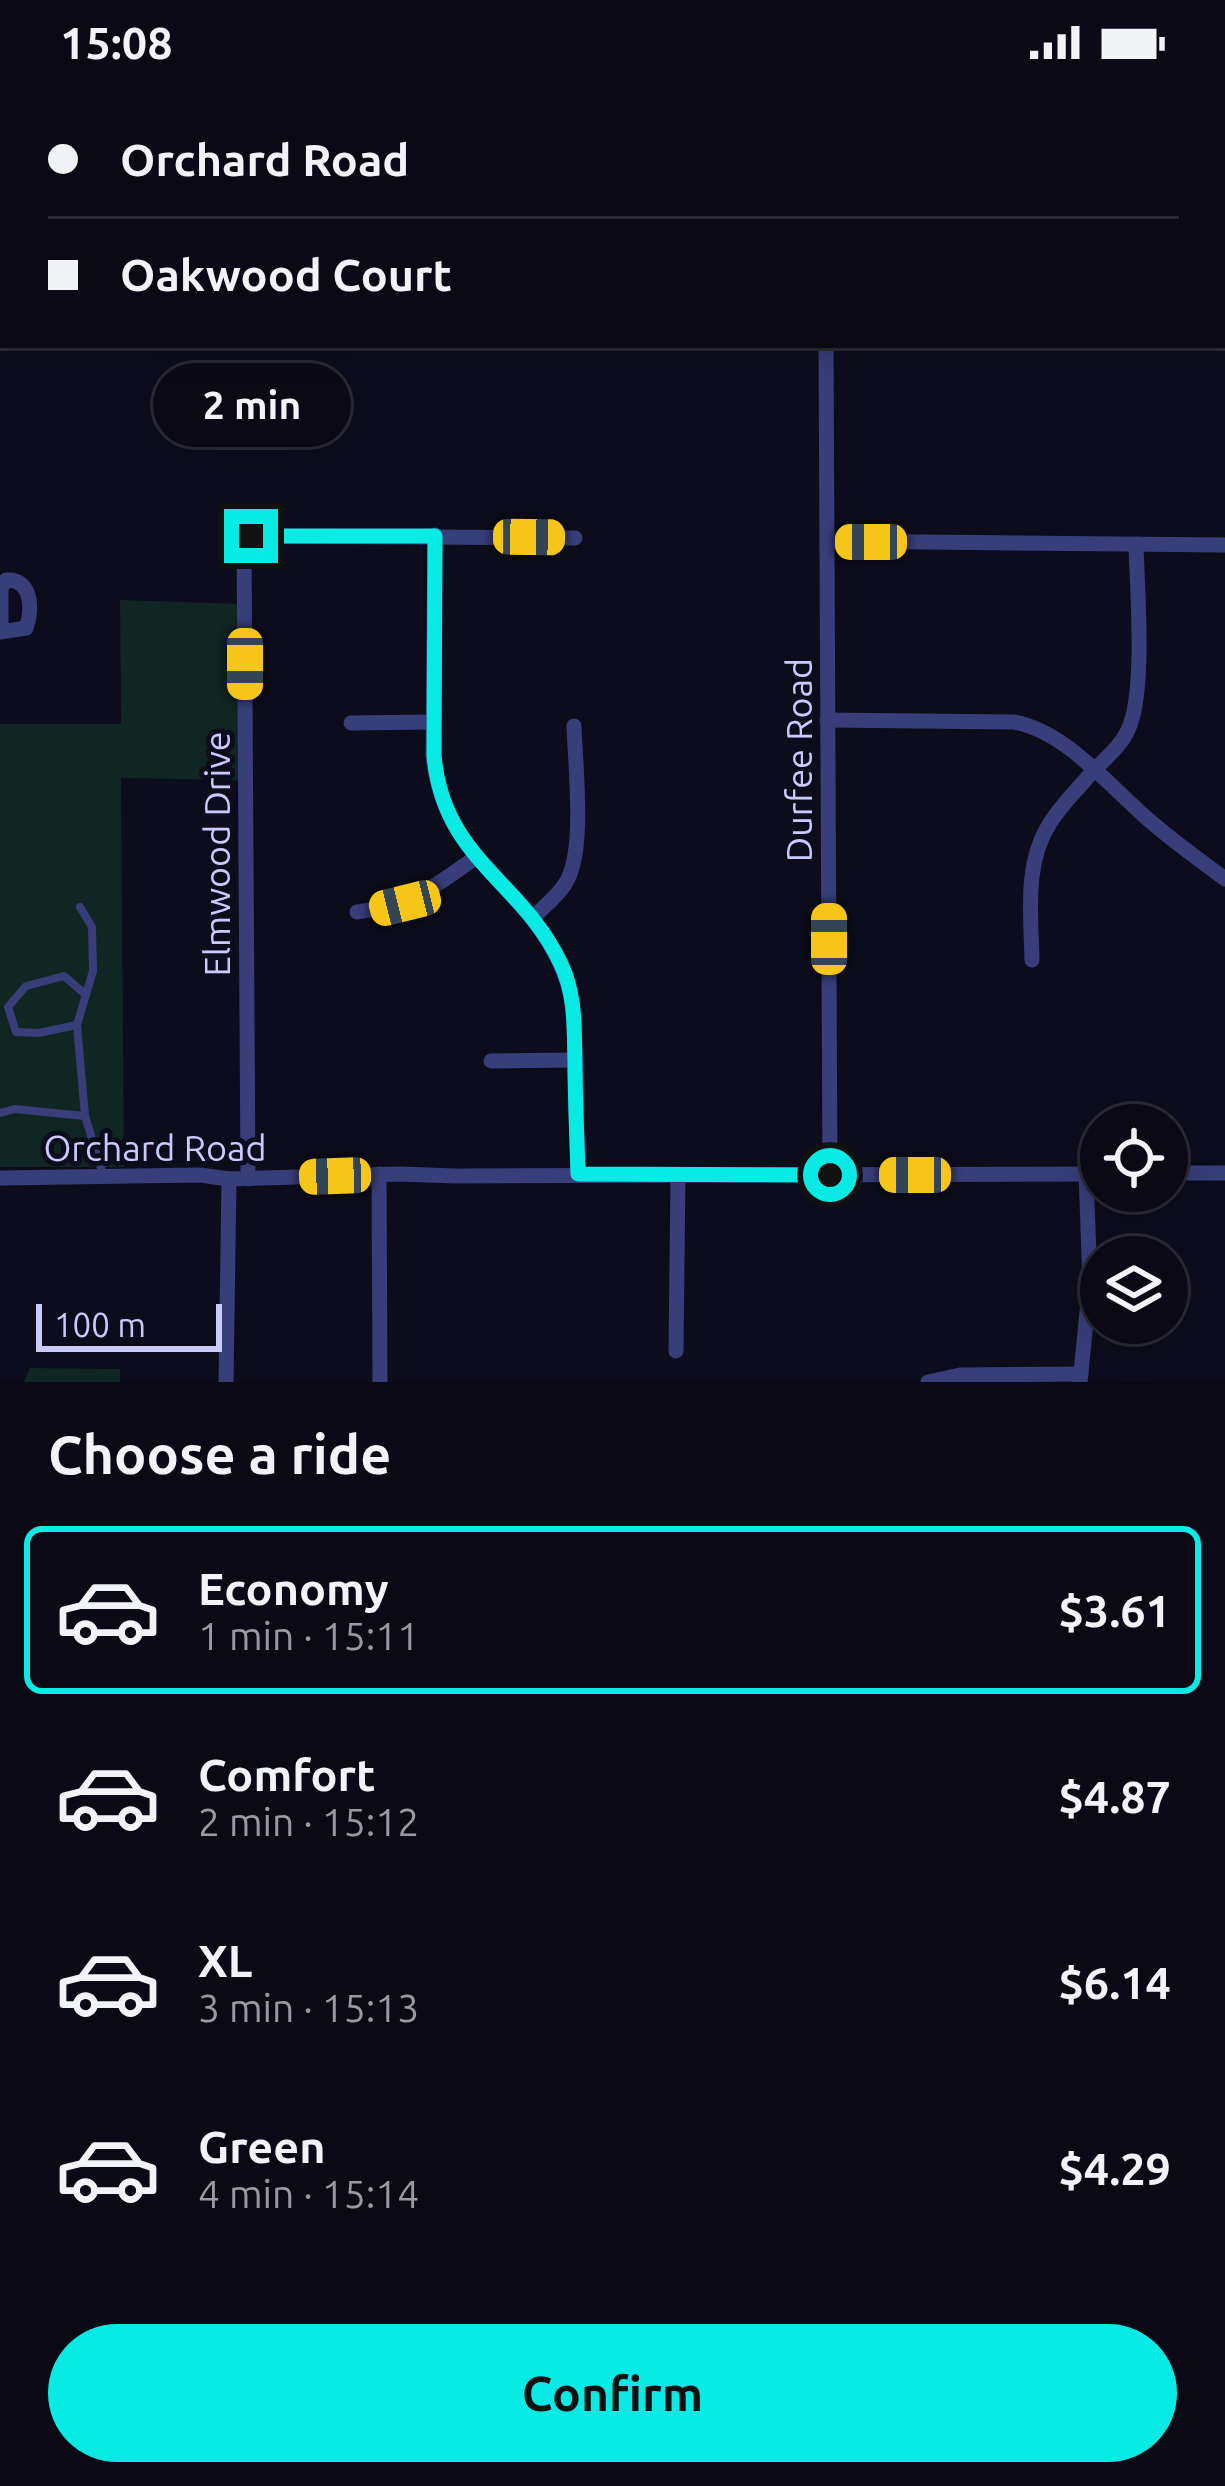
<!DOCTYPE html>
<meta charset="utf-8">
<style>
:root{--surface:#0a0915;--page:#13121e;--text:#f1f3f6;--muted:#999aa0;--line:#2a2a34;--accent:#08ebe4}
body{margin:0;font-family:Ubuntu,sans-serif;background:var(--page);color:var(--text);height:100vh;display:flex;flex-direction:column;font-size:45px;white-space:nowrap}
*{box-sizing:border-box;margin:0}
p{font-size:39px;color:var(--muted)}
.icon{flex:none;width:66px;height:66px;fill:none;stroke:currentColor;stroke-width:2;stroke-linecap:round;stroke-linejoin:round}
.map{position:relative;height:1298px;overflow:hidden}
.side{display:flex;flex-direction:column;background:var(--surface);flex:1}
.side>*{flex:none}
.banner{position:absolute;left:0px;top:0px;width:1227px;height:264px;box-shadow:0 6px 30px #0003,0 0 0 3px var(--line);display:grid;align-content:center;height:264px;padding:0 48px;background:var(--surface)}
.controls{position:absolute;left:1080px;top:1020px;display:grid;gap:24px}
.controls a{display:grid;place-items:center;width:108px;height:108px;border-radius:50%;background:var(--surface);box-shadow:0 6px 30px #0003,0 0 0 3px var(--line);font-size:60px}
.scale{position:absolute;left:36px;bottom:30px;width:186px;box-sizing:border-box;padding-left:12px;border:6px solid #c9cafd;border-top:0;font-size:33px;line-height:42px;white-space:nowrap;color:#c9cafd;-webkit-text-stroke:9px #0d0c1c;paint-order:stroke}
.end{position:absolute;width:54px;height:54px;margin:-27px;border:15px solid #08ebe4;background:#111;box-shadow:0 0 0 6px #111}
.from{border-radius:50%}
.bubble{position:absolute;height:84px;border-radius:42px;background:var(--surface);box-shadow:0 6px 30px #0003,0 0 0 3px var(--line);font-size:39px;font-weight:700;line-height:84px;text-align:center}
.car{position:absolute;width:36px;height:72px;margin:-36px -18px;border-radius:15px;box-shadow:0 0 9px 3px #0007;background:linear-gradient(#f5c518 24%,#345 0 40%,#f5c518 0 76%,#345 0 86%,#f5c518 0)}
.banner b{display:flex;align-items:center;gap:42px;height:114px;font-size:45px}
.banner b+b{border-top:3px solid var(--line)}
.banner i{width:30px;height:30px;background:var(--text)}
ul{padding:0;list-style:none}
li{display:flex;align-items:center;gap:36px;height:168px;margin:0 24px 18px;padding:0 24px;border:6px solid transparent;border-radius:18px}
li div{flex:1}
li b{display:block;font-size:45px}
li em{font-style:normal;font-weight:700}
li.current{border-color:var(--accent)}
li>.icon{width:108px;height:108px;stroke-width:1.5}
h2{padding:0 48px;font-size:54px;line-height:144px}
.action{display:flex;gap:24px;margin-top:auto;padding:24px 48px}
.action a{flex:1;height:138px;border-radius:72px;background:var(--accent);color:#111;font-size:48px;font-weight:700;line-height:138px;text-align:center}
.status{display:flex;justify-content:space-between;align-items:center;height:84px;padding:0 60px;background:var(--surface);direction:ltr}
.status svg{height:33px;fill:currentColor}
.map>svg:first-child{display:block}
.green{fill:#0f2622}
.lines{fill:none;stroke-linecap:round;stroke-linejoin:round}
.lane{stroke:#383e7a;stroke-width:8}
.street{stroke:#383e7a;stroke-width:15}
.route{stroke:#08ebe4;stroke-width:15}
.labels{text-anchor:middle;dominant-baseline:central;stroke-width:10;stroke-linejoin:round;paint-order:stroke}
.street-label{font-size:36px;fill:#c9cafd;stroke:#0d0c1c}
</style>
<div class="status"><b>15:08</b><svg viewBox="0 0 49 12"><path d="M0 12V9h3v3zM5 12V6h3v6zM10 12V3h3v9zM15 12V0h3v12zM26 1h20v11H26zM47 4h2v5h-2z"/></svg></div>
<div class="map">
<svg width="1225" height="1298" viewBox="0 0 1225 1298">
<rect width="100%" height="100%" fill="#0d0c1c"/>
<!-- green -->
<g class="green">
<path d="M120,516L241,520L239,696L121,694L124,1083H0V640H121Z"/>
<path d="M30,1284L120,1285V1298H24Z"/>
</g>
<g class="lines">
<!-- lane -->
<g class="lane">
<path d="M80,823L92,843L93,887L77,941L85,1032L103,1090"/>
<path d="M77,941L38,949L16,948L8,923L26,902L64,892L86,911"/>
<path d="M0,1029L15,1025L85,1032"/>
</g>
<!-- street -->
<g class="street">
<path d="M520,0V3"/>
<path d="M824,0V3"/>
<path d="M1169,0V3"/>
<path d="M203,3L204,0"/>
<path d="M0,223H3"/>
<path d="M1224,232H1225"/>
<path d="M826,261L830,1091"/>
<path d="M435,451L433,671C443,775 522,796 560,880C577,915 574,950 575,988C576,1022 577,1056 578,1090"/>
<path d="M827,457L1225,461"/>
<path d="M0,548L26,544C33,526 32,494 6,496L1,504V547"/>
<path d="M827,636L1014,638C1066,647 1111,704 1150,737C1174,758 1200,776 1225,795"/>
<path d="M351,639L433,638"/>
<path d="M357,828C412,820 432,805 476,773"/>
<path d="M533,834C543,823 557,813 565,800C586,770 575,680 574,642"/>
<path d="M1032,876C1031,830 1024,779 1050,739C1060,723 1074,709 1086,695C1100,678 1119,666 1128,646C1146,608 1137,506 1136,460"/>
<path d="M491,977L575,976"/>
<path d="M1167,1089H1225"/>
<path d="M379,1090L380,1298"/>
<path d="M0,1094L200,1091L229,1095L399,1090L455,1092L1101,1090"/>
<path d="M248,1095L244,452L575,454"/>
<path d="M676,1267L678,1091"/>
<path d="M226,1298L229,1095"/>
<path d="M928,1298L960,1291L1081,1290"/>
<path d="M1080,1298L1090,1198L1086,1090"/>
</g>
</g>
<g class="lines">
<!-- route -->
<path class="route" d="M251,452H435L434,671C443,776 522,796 561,880C576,912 574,944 575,979C575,1016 577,1053 578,1090L830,1091"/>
</g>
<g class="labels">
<!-- street labels -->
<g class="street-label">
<text transform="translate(798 676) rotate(-90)">Durfee Road</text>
<text transform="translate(216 770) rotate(-90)">Elmwood Drive</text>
<text x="155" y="1063">Orchard Road</text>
</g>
</g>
</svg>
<div class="controls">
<a><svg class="icon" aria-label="locate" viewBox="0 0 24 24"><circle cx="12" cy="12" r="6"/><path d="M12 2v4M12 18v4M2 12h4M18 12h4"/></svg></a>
<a><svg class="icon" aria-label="layers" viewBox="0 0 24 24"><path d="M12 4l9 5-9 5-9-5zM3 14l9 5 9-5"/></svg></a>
</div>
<div class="scale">100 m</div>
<i class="end from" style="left:830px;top:1091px"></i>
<i class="end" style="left:251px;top:452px"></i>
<div class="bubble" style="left:153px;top:279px;width:198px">2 min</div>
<i class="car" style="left:529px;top:453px;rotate:91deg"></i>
<i class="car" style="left:871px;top:458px;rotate:270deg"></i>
<i class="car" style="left:245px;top:580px;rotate:180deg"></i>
<i class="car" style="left:405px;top:819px;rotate:256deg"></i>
<i class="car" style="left:829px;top:855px;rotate:0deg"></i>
<i class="car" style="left:915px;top:1091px;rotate:270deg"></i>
<i class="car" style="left:335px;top:1092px;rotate:268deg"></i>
<div class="banner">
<b><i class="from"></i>Orchard Road</b>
<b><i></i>Oakwood Court</b>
</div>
</div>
<section class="side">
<h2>Choose a ride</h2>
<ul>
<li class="current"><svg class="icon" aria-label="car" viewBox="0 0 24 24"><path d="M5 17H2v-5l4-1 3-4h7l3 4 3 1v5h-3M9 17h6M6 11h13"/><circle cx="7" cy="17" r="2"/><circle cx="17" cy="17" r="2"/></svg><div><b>Economy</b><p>1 min · 15:11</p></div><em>$3.61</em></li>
<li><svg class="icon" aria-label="car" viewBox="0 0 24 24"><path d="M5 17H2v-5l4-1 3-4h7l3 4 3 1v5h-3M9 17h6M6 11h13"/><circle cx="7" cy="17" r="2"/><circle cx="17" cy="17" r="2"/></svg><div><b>Comfort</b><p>2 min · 15:12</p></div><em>$4.87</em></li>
<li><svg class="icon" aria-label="car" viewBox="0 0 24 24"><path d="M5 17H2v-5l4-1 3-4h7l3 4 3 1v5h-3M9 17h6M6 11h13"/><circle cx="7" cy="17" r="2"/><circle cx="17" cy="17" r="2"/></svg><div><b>XL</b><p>3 min · 15:13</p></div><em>$6.14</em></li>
<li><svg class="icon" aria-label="car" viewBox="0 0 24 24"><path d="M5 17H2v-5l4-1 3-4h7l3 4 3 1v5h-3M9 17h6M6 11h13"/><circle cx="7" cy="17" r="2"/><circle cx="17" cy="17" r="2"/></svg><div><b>Green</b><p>4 min · 15:14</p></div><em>$4.29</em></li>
</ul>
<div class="action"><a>Confirm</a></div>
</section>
